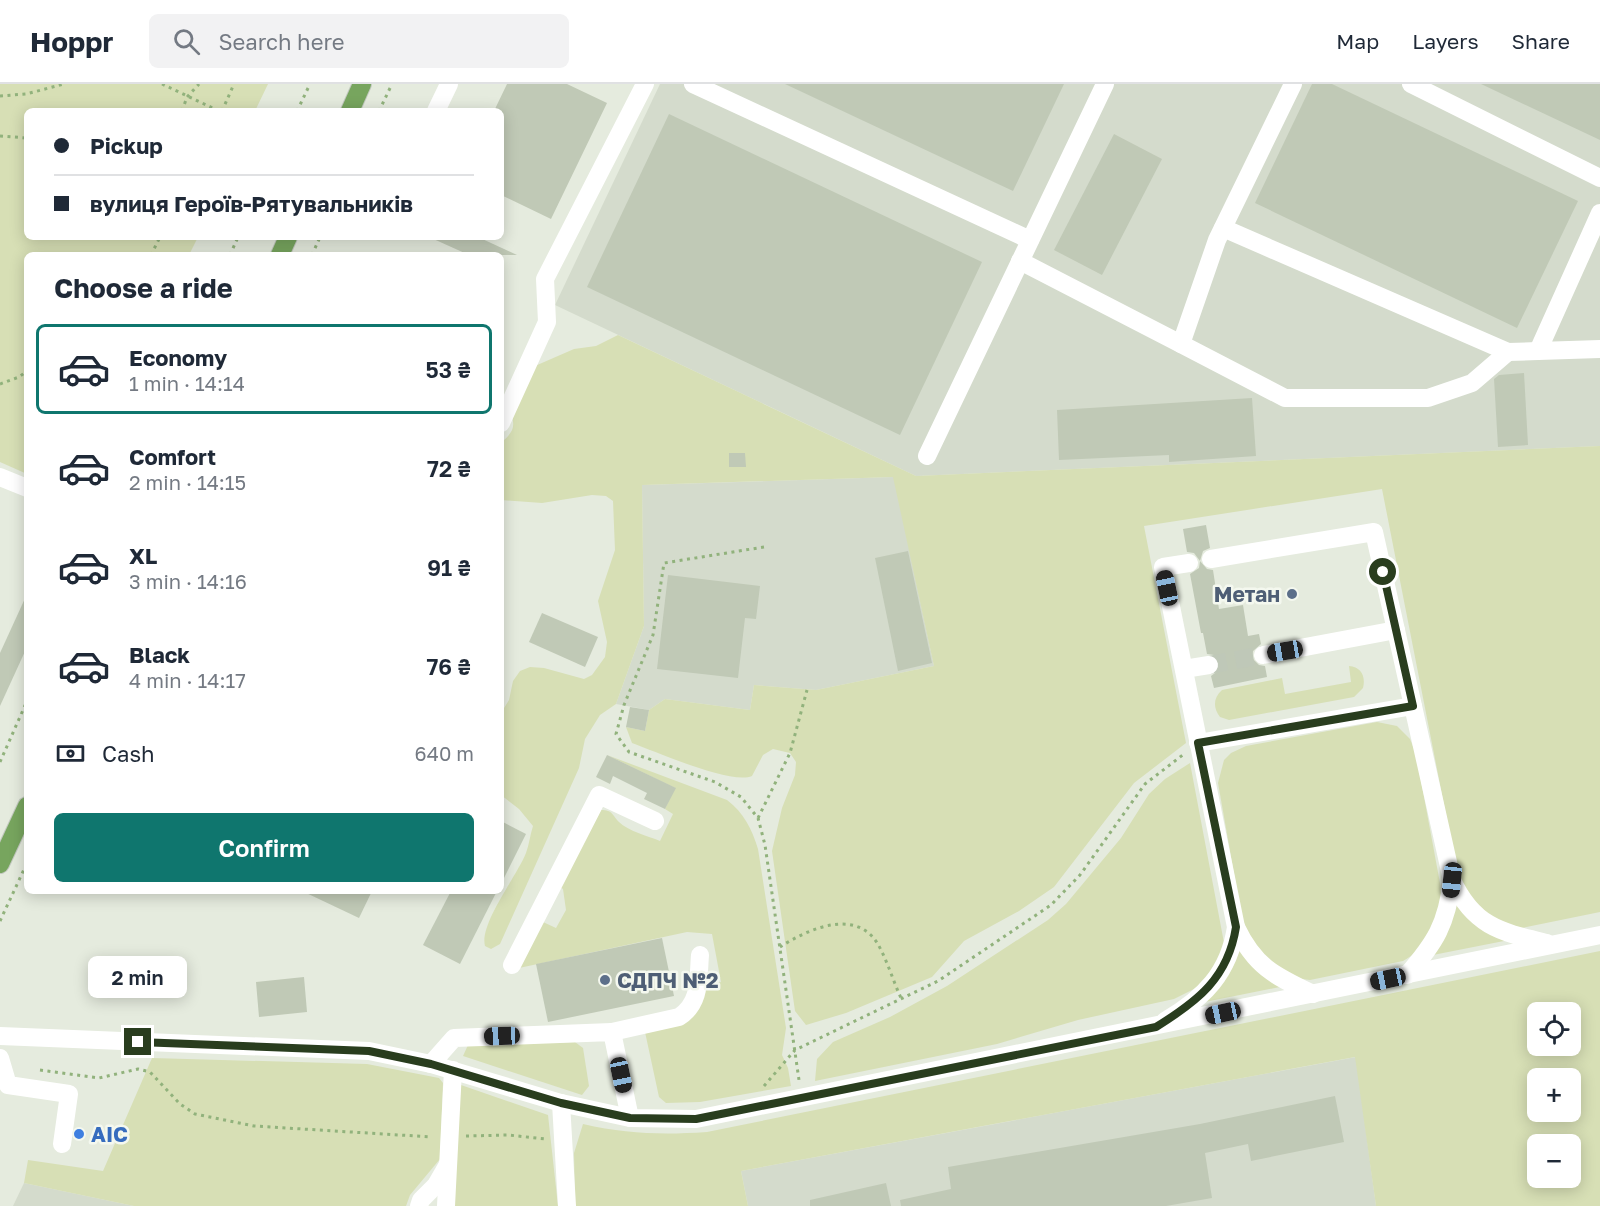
<!DOCTYPE html>
<meta charset="utf-8">
<style>
:root{--surface:#fff;--page:#f2f2f3;--text:#1f2937;--muted:#747a83;--line:#e0e1e3;--accent:#0f766e}
body{margin:0;font-family:"Golos Text",sans-serif;background:var(--page);color:var(--text);height:100vh;display:flex;flex-direction:column;font-size:22px;white-space:nowrap}
*{box-sizing:border-box;margin:0}
p{font-size:20px;color:var(--muted)}
.icon{flex:none;width:33px;height:33px;fill:none;stroke:currentColor;stroke-width:2;stroke-linecap:round;stroke-linejoin:round}
.map{position:relative;flex:1;overflow:hidden}
.sheet{position:absolute;left:24px;top:168px;width:480px;height:642px;display:flex;flex-direction:column;background:var(--surface);border-radius:9px;box-shadow:0 3px 15px #0003}
.sheet>*{flex:none}
.guide{position:absolute;left:24px;top:24px;width:480px;height:132px;border-radius:9px;box-shadow:0 3px 15px #0003;display:grid;align-content:center;height:132px;padding:0 30px;background:var(--surface)}
.buttons{position:absolute;left:1527px;top:918px;display:grid;gap:12px}
.buttons a{display:grid;place-items:center;width:54px;height:54px;border-radius:9px;background:var(--surface);box-shadow:0 3px 15px #0003;font-size:30px}
.end{position:absolute;width:27px;height:27px;margin:-14px;border:8px solid #293d1e;background:#fff;box-shadow:0 0 0 3px #fff}
.from{border-radius:50%}
.bubble{position:absolute;height:42px;border-radius:9px;background:var(--surface);box-shadow:0 3px 15px #0003;font-size:20px;font-weight:600;line-height:42px;text-align:center}
.car{position:absolute;width:18px;height:36px;margin:-18px -9px;border-radius:8px;box-shadow:0 0 4px 2px #0007;background:linear-gradient(#222 24%,#8ab4d8 0 40%,#222 0 76%,#8ab4d8 0 86%,#222 0)}
.guide b{display:flex;align-items:center;gap:21px;height:57px;font-size:22px}
.guide b+b{border-top:2px solid var(--line)}
.guide i{width:15px;height:15px;background:var(--text)}
ul{padding:0;list-style:none}
li{display:flex;align-items:center;gap:18px;height:90px;margin:0 12px 9px;padding:0 18px;border:3px solid transparent;border-radius:9px}
li div{flex:1}
li b{display:block;font-size:22px}
li em{font-style:normal;font-weight:600}
li.current{border-color:var(--accent)}
li>.icon{width:54px;height:54px;stroke-width:1.5}
h2{padding:0 30px;font-size:27px;line-height:72px}
.pay{display:flex;align-items:center;gap:15px;height:66px;padding:0 30px;font-size:22px}
.pay p{margin-inline-start:auto}
.button{display:flex;gap:12px;margin-top:auto;padding:12px 30px}
.button a{flex:1;height:69px;border-radius:9px;background:var(--accent);color:#fff;font-size:24px;font-weight:600;line-height:69px;text-align:center}
header{display:flex;align-items:center;gap:36px;box-sizing:border-box;height:84px;padding:0 30px;background:var(--surface);border-bottom:2px solid var(--line)}
header strong{font-size:28px}
nav{display:flex;gap:33px;margin-inline-start:auto;font-size:21px}
.search{width:420px;height:54px;background:var(--page);display:flex;align-items:center;gap:15px;box-sizing:border-box;padding:0 21px;border-radius:9px;color:var(--muted);font-size:22px}
.map>svg:first-child{display:block}
.built{fill:#d4dbcc}
.green{fill:#d7dfb5;fill-rule:evenodd}
.building{fill:#c0c9b6}
.lines{fill:none;stroke-linecap:round;stroke-linejoin:round}
.minor-tunnel{stroke:#bfc8b8;stroke-width:18;stroke-dasharray:18 9;stroke-linecap:butt}
.major-casing{stroke:#c3c9c0;stroke-width:20}
.path{stroke:#91b27c;stroke-width:3;stroke-dasharray:3 4.5;stroke-linecap:butt}
.minor{stroke:#fff;stroke-width:18}
.major{stroke:#77a55e;stroke-width:18}
.route{stroke:#293d1e;stroke-width:8}
.service-dot{fill:#5c6f8a;stroke:#f4f8ef;stroke-width:2}
.shop-dot{fill:#3f7fe0;stroke:#f4f8ef;stroke-width:2}
.labels{text-anchor:middle;dominant-baseline:central;stroke-width:5;stroke-linejoin:round;paint-order:stroke}
.service-label{font-size:21px;font-weight:bold;fill:#4e5e75;stroke:#f4f8ef;text-anchor:end}
.shop-label{font-size:21px;font-weight:bold;fill:#366cbe;stroke:#f4f8ef;text-anchor:start}
</style>
<header>
<strong>Hoppr</strong>
<div class="search"><svg class="icon" aria-label="search" viewBox="0 0 24 24"><circle cx="10" cy="10" r="6"/><path d="M15 15l6 6"/></svg>Search here</div>
<nav><a>Map</a><a>Layers</a><a>Share</a></nav>
</header>
<div class="map">
<svg width="1600" height="1122" viewBox="0 0 1600 1122">
<rect width="100%" height="100%" fill="#e5ebde"/>
<!-- built -->
<g class="built">
<path d="M660,0H1600V362L916,392L555,221Z"/>
<path d="M894,393L934,582L816,606L754,601L750,626L665,615L649,626L616,620L644,542L642,401Z"/>
<path d="M1356,973L1376,1122H748L741,1087Z"/>
<path d="M24,1099L134,1122H13Z"/>
</g>
<!-- green -->
<g class="green">
<path d="M0,0H268L255,27H27V153H198L189,171H27V390L0,378Z"/>
<path d="M618,251L916,392L1600,362V828L1522,844L1501,839L1475,822L1458,792L1382,405L1144,442L1186,659L1134,699L1054,803L1019,827L964,857L932,893L846,929L806,941L795,927L772,767L782,724L795,691L796,678L790,669L773,665L763,671L752,692C731,701 657,668 632,659L626,643L645,647L649,626L665,615L750,626L754,601L816,606L934,582L893,393L642,401L644,542L616,620L600,631L585,655L579,684L500,860L491,865L485,862C479,840 517,792 526,769C529,761 530,751 533,742L519,725L501,711V629L509,616L513,597L520,587L530,583L544,584L584,595L592,591L605,573L607,558L598,517L615,466L613,417L606,412L592,411L542,419L501,416V359C514,347 516,343 510,326L528,285L574,265L596,262Z"/>
<path d="M1349,582C1361,583 1366,592 1363,604L1354,613L1229,636L1220,633C1213,624 1213,614 1222,606L1282,594L1285,610L1351,598Z"/>
<path d="M1377,638L1397,642L1410,655L1416,670L1440,799C1444,829 1431,862 1403,877L1310,896L1294,894L1259,872L1242,835L1218,699L1224,676L1231,669L1246,662Z"/>
<path d="M607,671L727,716C744,729 752,745 758,765L786,944L782,971L788,984L791,1002L700,1018L666,1019L659,1013L645,948C687,937 690,945 705,902L721,898L712,850L687,848L519,884L543,838L556,844L566,826L563,805L560,803L601,726C613,726 612,731 619,738C628,747 648,752 660,757L673,730L665,725L675,704Z"/>
<path d="M1190,679L1225,864L1219,879L1200,902L1174,915L1078,936L997,960L815,997L817,975L833,958L890,933L947,902L1048,836L1066,820L1121,754L1149,710L1165,695Z"/>
<path d="M1455,817L1509,856L1433,871Z"/>
<path d="M1240,865L1280,903L1200,919Z"/>
<path d="M1600,867V1122H1376L1355,973L741,1087L748,1122H575L574,1069L583,1040C627,1050 662,1051 707,1048ZM1538,928H1570V962H1538ZM1538,994H1570V1028H1538ZM1538,1060H1570V1094H1538Z"/>
<path d="M575,958L583,964L589,1002L582,1011L463,972L468,961Z"/>
<path d="M152,974L367,980L439,994L443,999L440,1075L410,1111L406,1122H134L24,1099L28,1076L103,1087Z"/>
<path d="M461,1001L548,1031L558,1122H455V1068Z"/>
</g>
<!-- building -->
<g class="building">
<path d="M507,0H567L607,19L551,135L501,111V27H494Z"/>
<path d="M785,0H1064L1013,107Z"/>
<path d="M1312,0H1332L1578,117L1517,244L1255,119Z"/>
<path d="M1481,0H1600V56Z"/>
<path d="M669,30L982,178L900,351L587,203Z"/>
<path d="M1114,50L1162,75L1102,191L1054,166Z"/>
<path d="M429,153H478L517,171H469Z"/>
<path d="M1524,289L1528,361L1498,363L1494,295L1499,291Z"/>
<path d="M1252,314L1256,372L1169,378V371L1059,376L1057,326Z"/>
<path d="M729,369H745L746,383H729Z"/>
<path d="M1206,441L1210,464L1203,467L1200,477L1194,469L1187,468L1183,445Z"/>
<path d="M908,467L932,579L898,587L875,474Z"/>
<path d="M1200,477L1207,485L1213,486L1219,525L1243,521L1248,552L1259,550L1261,560L1253,567L1252,574L1259,581L1265,582L1267,593L1214,604L1211,592L1219,586L1220,579L1214,571L1207,570L1203,549H1201L1190,490L1199,484Z"/>
<path d="M668,491L760,502L756,535L745,534L738,594L657,585Z"/>
<path d="M27,510V563L0,622V569Z"/>
<path d="M542,529L598,553L585,583L529,558Z"/>
<path d="M630,623L649,626L645,647L626,643Z"/>
<path d="M607,671L676,704L665,725L644,715L647,709L613,692L610,700L596,693Z"/>
<path d="M501,737L526,750L501,800Z"/>
<path d="M302,807H372L359,834Z"/>
<path d="M451,807H497L460,880L423,861Z"/>
<path d="M662,854L674,912L548,938L536,880Z"/>
<path d="M304,893L307,928L259,933L256,898Z"/>
<path d="M1335,1012L1344,1058L1251,1077L1248,1060L1205,1069L1212,1114L1166,1122H901L900,1116L951,1105L948,1083L1200,1040Z"/>
<path d="M886,1099L891,1122H810V1116Z"/>
</g>
<g class="lines">
<!-- minor-tunnel -->
<path class="minor-tunnel" d="M1209,581L1263,571"/>
<defs>
<g id="major">
<path d="M350,27L362,0"/>
<path d="M280,171L288,153"/>
<path d="M0,780L27,722"/>
</g>
</defs>
<!-- major casing -->
<use href="#major" class="major-casing"/>
<!-- path -->
<g class="path">
<path d="M162,0L219,27"/>
<path d="M0,12L26,10L64,0"/>
<path d="M182,27L187,13L199,0"/>
<path d="M222,27L234,0"/>
<path d="M297,27L310,0"/>
<path d="M379,27L392,0"/>
<path d="M0,52L27,54"/>
<path d="M151,171L160,153"/>
<path d="M230,171L238,153"/>
<path d="M312,171L320,153"/>
<path d="M0,300L19,293L27,287"/>
<path d="M764,463L664,479L653,551L624,621L616,650L629,668L715,698L741,713L758,734L765,761L799,996"/>
<path d="M0,678L27,617"/>
<path d="M758,734L790,669L807,606"/>
<path d="M0,837L27,779"/>
<path d="M780,863C811,843 861,822 881,866C889,882 894,899 901,914"/>
<path d="M40,986L99,994L138,985L150,988L180,1020L195,1030L254,1042L432,1053"/>
<path d="M764,1002L795,966L938,897L1051,821L1080,791L1145,700L1184,670"/>
<path d="M466,1052L508,1051L546,1055"/>
</g>
<!-- minor -->
<g class="minor">
<path d="M693,0L1030,156"/>
<path d="M1411,0L1600,94"/>
<path d="M436,27L449,0"/>
<path d="M1600,129L1538,267L1600,265"/>
<path d="M1223,144L1508,268L1538,267"/>
<path d="M1020,177L1181,260L1217,156L1293,0"/>
<path d="M1181,260L1285,314H1428L1472,299L1508,268"/>
<path d="M501,339L547,238L545,195L645,0"/>
<path d="M927,372L1105,0"/>
<path d="M0,393L27,404"/>
<path d="M1211,475L1374,448L1452,796C1447,840 1435,859 1407,891"/>
<path d="M1263,571L1396,546"/>
<path d="M1184,585L1209,581"/>
<path d="M1198,659L1413,622"/>
<path d="M1452,796C1474,843 1501,848 1547,859"/>
<path d="M1236,843C1255,883 1275,892 1313,910"/>
<path d="M512,881L599,711L655,737"/>
<path d="M1165,937C1204,914 1229,889 1236,843L1163,483L1189,479"/>
<path d="M612,948L679,933C701,919 698,895 700,871"/>
<path d="M0,952L369,967L431,980L561,1019L630,1034L696,1035L1600,851"/>
<path d="M0,974L8,1001L69,1010L62,1060"/>
<path d="M431,980L454,954L612,948L630,1034"/>
<path d="M561,1019L567,1122"/>
<path d="M419,1122L421,1116L436,1101L447,1082"/>
<path d="M446,1122L453,986"/>
</g>
<!-- major -->
<use href="#major" class="major"/>
</g>
<g class="lines">
<!-- route -->
<path class="route" d="M138,958L369,967L431,980L561,1019L630,1034L696,1035L1156,943C1198,917 1228,894 1236,843L1198,659L1413,622L1383,488"/>
</g>
<!-- markers -->
<g class="service-dot">
<circle cx="1292" cy="510" r="6"/>
<circle cx="605" cy="896" r="6"/>
</g>
<circle class="shop-dot" cx="79" cy="1050" r="6"/>
<g class="labels">
<!-- service labels -->
<g class="service-label">
<text x="1280" y="510">Метан</text>
<text x="617" y="896" text-anchor="start">СДПЧ №2</text>
</g>
<!-- shop labels -->
<g class="shop-label">
<text x="91" y="1050">АІС</text>
</g>
</g>
</svg>
<div class="buttons">
<a><svg class="icon" aria-label="locate" viewBox="0 0 24 24"><circle cx="12" cy="12" r="6"/><path d="M12 2v4M12 18v4M2 12h4M18 12h4"/></svg></a>
<a>+</a>
<a>−</a>
</div>
<i class="end from" style="left:1383px;top:488px"></i>
<i class="end" style="left:138px;top:958px"></i>
<div class="bubble" style="left:88px;top:872px;width:99px">2 min</div>
<i class="car" style="left:1167px;top:504px;rotate:348deg"></i>
<i class="car" style="left:1285px;top:567px;rotate:260deg"></i>
<i class="car" style="left:1452px;top:796px;rotate:186deg"></i>
<i class="car" style="left:1388px;top:895px;rotate:258deg"></i>
<i class="car" style="left:1223px;top:929px;rotate:258deg"></i>
<i class="car" style="left:502px;top:952px;rotate:268deg"></i>
<i class="car" style="left:621px;top:991px;rotate:168deg"></i>
<div class="guide">
<b><i class="from"></i>Pickup</b>
<b><i></i>вулиця Героїв-Рятувальників</b>
</div>
<section class="sheet">
<h2>Choose a ride</h2>
<ul>
<li class="current"><svg class="icon" aria-label="car" viewBox="0 0 24 24"><path d="M5 17H2v-5l4-1 3-4h7l3 4 3 1v5h-3M9 17h6M6 11h13"/><circle cx="7" cy="17" r="2"/><circle cx="17" cy="17" r="2"/></svg><div><b>Economy</b><p>1 min · 14:14</p></div><em>53 ₴</em></li>
<li><svg class="icon" aria-label="car" viewBox="0 0 24 24"><path d="M5 17H2v-5l4-1 3-4h7l3 4 3 1v5h-3M9 17h6M6 11h13"/><circle cx="7" cy="17" r="2"/><circle cx="17" cy="17" r="2"/></svg><div><b>Comfort</b><p>2 min · 14:15</p></div><em>72 ₴</em></li>
<li><svg class="icon" aria-label="car" viewBox="0 0 24 24"><path d="M5 17H2v-5l4-1 3-4h7l3 4 3 1v5h-3M9 17h6M6 11h13"/><circle cx="7" cy="17" r="2"/><circle cx="17" cy="17" r="2"/></svg><div><b>XL</b><p>3 min · 14:16</p></div><em>91 ₴</em></li>
<li><svg class="icon" aria-label="car" viewBox="0 0 24 24"><path d="M5 17H2v-5l4-1 3-4h7l3 4 3 1v5h-3M9 17h6M6 11h13"/><circle cx="7" cy="17" r="2"/><circle cx="17" cy="17" r="2"/></svg><div><b>Black</b><p>4 min · 14:17</p></div><em>76 ₴</em></li>
</ul>
<div class="pay"><svg class="icon" aria-label="cash" viewBox="0 0 24 24"><path d="M3 7h18v10H3z"/><circle cx="12" cy="12" r="2"/></svg>Cash<p>640 m</p></div>
<div class="button"><a>Confirm</a></div>
</section>
</div>
